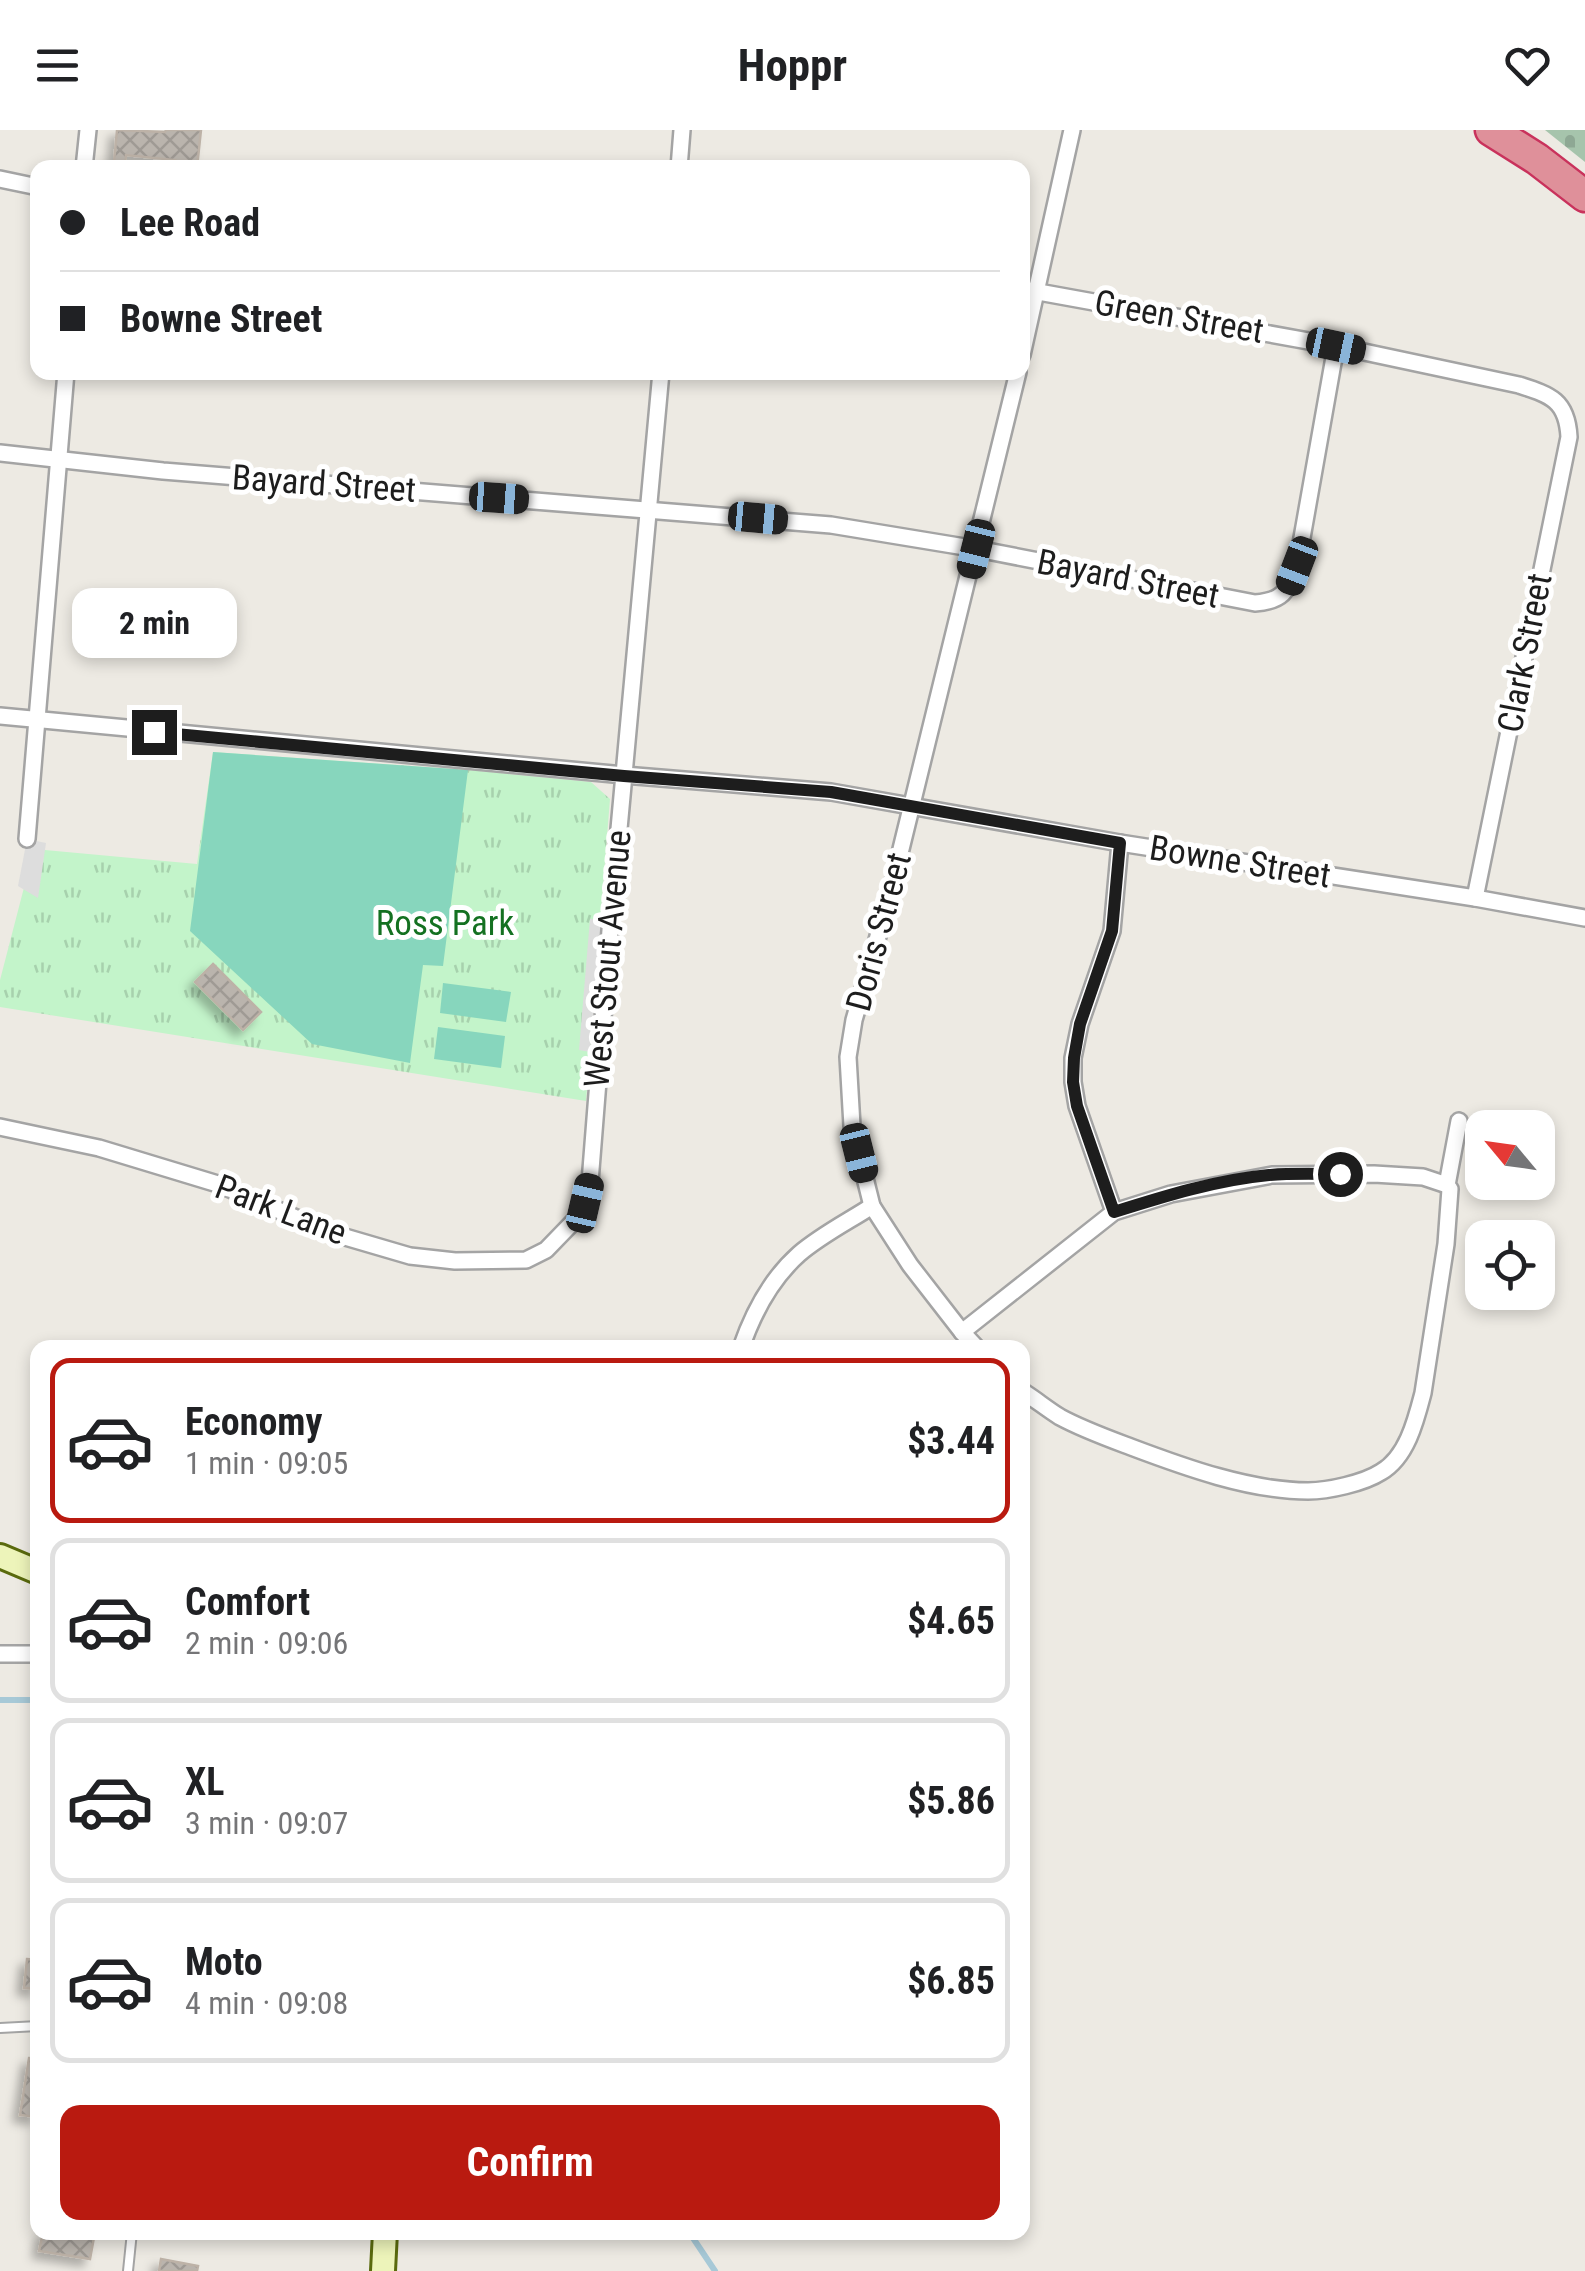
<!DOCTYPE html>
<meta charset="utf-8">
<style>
:root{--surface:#fff;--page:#f2f2f2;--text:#202124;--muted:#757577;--line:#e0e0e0;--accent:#b91a10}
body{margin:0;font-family:"Roboto Condensed",sans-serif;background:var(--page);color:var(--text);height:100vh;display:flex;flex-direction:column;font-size:38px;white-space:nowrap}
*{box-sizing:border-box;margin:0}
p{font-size:32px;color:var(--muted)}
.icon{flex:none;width:55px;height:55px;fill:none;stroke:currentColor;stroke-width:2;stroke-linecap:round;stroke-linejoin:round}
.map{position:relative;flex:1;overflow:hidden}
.details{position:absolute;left:30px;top:1210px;width:1000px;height:900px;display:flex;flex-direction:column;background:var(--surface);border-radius:20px;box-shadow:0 5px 15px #0003}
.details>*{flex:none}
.banner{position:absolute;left:30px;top:30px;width:1000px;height:220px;border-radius:20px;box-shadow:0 5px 15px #0003;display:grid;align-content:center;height:220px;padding:0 30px;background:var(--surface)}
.needle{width:65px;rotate:299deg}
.buttons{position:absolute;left:1465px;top:980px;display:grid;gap:20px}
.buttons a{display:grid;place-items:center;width:90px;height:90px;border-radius:20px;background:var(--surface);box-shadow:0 5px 15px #0003;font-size:50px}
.end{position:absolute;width:45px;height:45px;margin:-22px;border:12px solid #1d1d1d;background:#fff;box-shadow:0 0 0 5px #fff}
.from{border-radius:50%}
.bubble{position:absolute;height:70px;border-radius:20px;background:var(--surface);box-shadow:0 5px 15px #0003;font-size:32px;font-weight:700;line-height:70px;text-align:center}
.car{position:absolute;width:30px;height:60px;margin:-30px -15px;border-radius:12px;box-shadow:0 0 8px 2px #0007;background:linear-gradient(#222 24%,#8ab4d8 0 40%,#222 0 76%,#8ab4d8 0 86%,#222 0)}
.banner b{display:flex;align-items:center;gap:35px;height:95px;font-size:38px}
.banner b+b{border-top:2px solid var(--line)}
.banner i{width:25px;height:25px;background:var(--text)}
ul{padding:18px 0 0;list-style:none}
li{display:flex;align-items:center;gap:30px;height:165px;margin:0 20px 15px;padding:0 10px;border:5px solid var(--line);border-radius:20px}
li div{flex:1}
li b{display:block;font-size:38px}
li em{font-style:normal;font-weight:700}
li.on{border-color:var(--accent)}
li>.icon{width:90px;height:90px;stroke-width:1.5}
.primary-button{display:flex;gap:20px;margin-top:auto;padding:20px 30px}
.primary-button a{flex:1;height:115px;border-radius:20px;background:var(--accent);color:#fff;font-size:40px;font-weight:700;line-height:115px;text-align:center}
header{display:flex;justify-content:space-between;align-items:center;height:130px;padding:0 30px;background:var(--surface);font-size:45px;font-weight:700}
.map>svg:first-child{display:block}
.cemetery{fill:url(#cemetery-stones)}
.park{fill:url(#park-tufts)}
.pitch{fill:#87d6bd}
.parking{fill:#ddd}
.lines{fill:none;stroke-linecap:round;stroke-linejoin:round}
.stream{stroke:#a7c9d7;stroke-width:6}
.building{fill:url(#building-cross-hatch);stroke:#bdb2a7;stroke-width:2.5;filter:url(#shadow)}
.lane-casing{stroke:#a4a4a4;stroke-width:12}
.street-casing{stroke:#a4a4a4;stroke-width:20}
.secondary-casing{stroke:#5a6a0d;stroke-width:28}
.highway-casing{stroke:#c9325c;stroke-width:35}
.lane{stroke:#fff;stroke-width:8}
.street{stroke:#fff;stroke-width:15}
.secondary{stroke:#edf4ba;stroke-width:22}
.highway{stroke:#df909a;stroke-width:30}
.route{stroke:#1d1d1d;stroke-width:12}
.labels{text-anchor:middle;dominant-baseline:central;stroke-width:10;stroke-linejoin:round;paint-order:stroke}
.street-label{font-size:35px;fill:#1d1d1d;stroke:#fff}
.park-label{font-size:35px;fill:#147121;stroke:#fff}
</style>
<header><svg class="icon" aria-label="menu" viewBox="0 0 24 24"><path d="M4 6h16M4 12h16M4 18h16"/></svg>Hoppr<svg class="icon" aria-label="heart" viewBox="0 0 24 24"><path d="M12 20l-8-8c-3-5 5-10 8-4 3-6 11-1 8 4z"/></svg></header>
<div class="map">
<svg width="1585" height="2141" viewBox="0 0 1585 2141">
<defs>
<pattern id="cemetery-stones" width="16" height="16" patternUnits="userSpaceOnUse" patternTransform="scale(2.5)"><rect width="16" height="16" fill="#a6c4ac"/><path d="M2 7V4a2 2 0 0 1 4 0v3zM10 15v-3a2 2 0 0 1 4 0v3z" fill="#8ea894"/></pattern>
<pattern id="park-tufts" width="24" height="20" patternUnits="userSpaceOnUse" patternTransform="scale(2.5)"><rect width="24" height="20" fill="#c3f4ca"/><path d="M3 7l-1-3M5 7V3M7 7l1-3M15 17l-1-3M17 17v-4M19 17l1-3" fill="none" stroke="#a7d1ad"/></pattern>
<pattern id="building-cross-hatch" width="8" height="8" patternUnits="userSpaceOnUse" patternTransform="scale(2.5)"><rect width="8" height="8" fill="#bab4ad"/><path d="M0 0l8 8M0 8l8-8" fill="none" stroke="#9f9a94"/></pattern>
<filter id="shadow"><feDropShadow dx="-7" dy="7" stdDeviation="5" flood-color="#0004"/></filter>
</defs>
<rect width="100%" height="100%" fill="#edeae3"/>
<!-- cemetery -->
<path class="cemetery" d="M1545,0H1585V32Z"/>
<!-- park -->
<path class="park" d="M213,622L468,640L591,652L610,669L586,971L0,877V850L34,719L197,734Z"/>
<!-- pitch -->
<g class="pitch">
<path d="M213,622L468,640L443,836L423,835L410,933L312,914L190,801Z"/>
<path d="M443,853L511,862L506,892L440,883Z"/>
<path d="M438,897L505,906L501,938L434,929Z"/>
</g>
<!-- parking -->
<g class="parking">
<path d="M27,709L46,713L38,768L18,756Z"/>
<path d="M590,789L601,790L590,922L579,920Z"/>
</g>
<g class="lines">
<!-- stream -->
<g class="stream">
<path d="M0,1570H38"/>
<path d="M689,2102L715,2141"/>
</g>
</g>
<!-- building -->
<g class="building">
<path d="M117,0L165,2L166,0H201L197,38L174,36L175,30L126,25L125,33L114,32Z"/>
<path d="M213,834L261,882L243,900L195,852Z"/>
<path d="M27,1829L38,1830V1859L24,1858Z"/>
<path d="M29,1928L38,1929V1987L20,1985Z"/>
<path d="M43,2102H95L90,2129L39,2121Z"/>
<path d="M161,2129L198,2136L197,2141H159Z"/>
</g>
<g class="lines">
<defs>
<g id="lane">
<path d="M0,1898L38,1896"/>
<path d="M128,2141L132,2102"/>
</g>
<g id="street">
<path d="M84,38L88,0"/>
<path d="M679,38L682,0"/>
<path d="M0,49L38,57"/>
<path d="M1022,159L1336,216L1519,255C1550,265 1567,270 1569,307L1475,768"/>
<path d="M1022,225L1072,0"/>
<path d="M0,323L163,341L831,395L977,419L1255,473C1284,471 1287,461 1297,436L1336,216"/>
<path d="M0,586L624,645L831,662L1120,713L1475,768L1585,788"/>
<path d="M27,709L66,242"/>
<path d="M0,997L99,1018L221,1055L328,1102L410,1126L455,1131L526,1130L546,1120L577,1088L585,1073L590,1052L612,775L661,242"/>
<path d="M1114,1082L1077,976L1073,952V928L1080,894L1112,801L1120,713"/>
<path d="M962,1202L1114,1082L1171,1064L1272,1045L1374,1044L1423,1047L1447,1055"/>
<path d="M741,1218C753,1183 772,1148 799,1124C821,1105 849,1091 872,1076"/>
<path d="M977,1218L962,1202L910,1135L872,1076L852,996L848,927L854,890L889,768L1018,242"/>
<path d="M1022,1261C1035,1269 1047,1279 1060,1287C1082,1299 1107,1308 1131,1317C1184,1337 1250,1361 1308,1361C1328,1361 1364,1353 1381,1342C1407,1327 1416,1290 1423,1263L1446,1114L1450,1059L1447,1055L1459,991"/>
<path d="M0,1524H38"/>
</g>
<g id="secondary">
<path d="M0,1426L38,1442"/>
<path d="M383,2141L385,2102"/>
</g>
<path id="highway" d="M1491,0L1537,29L1585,66"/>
</defs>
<!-- lane casing -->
<use href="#lane" class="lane-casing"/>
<!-- street casing -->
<use href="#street" class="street-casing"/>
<!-- secondary casing -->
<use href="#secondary" class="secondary-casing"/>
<!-- highway casing -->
<use href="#highway" class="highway-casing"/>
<!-- lane -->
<use href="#lane" class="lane"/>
<!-- street -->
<use href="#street" class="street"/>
<!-- secondary -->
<use href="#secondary" class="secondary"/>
<!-- highway -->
<use href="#highway" class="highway"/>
</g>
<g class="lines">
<!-- route -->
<path class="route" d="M154,602L624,646L831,662L1120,713L1112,801L1080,894L1074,928L1073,952L1077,976L1114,1082C1165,1066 1216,1050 1269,1045C1292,1043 1317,1044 1340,1044"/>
</g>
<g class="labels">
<!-- street labels -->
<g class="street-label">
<text transform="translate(1179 187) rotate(10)">Green Street</text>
<text transform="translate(324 354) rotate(4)">Bayard Street</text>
<text transform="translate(1128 449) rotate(11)">Bayard Street</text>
<text transform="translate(1525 523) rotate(-79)">Clark Street</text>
<text transform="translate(1240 732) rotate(9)">Bowne Street</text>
<text transform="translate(879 802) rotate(-75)">Doris Street</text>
<text transform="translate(608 829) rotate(-85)">West Stout Avenue</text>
<text transform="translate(281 1080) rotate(21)">Park Lane</text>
</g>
<!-- park labels -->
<g class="park-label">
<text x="445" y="793">Ross Park</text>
</g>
</g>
</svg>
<div class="buttons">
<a><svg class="needle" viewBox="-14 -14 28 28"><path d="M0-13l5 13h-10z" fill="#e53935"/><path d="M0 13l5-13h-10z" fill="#757577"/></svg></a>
<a><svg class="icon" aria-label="locate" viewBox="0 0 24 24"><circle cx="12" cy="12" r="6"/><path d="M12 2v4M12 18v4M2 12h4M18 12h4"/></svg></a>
</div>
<i class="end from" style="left:1340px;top:1044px"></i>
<i class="end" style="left:154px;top:602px"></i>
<div class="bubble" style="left:72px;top:458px;width:165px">2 min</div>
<i class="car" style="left:1336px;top:216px;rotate:102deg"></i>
<i class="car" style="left:499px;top:368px;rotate:94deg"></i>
<i class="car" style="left:758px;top:388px;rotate:95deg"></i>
<i class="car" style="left:976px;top:419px;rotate:194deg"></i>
<i class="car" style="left:1297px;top:436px;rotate:201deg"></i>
<i class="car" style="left:859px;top:1023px;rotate:166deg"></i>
<i class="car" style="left:585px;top:1073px;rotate:13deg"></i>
<div class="banner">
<b><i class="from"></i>Lee Road</b>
<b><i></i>Bowne Street</b>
</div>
<section class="details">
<ul>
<li class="on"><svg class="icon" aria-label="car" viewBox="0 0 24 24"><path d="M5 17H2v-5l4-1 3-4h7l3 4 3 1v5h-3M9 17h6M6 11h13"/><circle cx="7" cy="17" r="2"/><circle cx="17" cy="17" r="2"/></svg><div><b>Economy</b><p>1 min · 09:05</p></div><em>$3.44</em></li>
<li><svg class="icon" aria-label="car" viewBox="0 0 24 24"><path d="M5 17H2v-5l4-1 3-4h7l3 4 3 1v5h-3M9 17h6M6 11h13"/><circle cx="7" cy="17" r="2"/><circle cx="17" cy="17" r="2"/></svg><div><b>Comfort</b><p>2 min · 09:06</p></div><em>$4.65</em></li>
<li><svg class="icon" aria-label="car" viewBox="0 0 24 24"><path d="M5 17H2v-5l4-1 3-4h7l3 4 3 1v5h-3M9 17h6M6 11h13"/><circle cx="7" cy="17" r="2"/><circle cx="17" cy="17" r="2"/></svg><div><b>XL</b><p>3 min · 09:07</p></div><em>$5.86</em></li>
<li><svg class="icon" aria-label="car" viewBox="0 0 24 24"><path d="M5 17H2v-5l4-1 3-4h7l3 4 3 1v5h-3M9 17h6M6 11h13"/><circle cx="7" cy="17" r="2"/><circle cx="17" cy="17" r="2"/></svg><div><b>Moto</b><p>4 min · 09:08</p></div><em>$6.85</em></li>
</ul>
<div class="primary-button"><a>Confirm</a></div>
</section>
</div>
